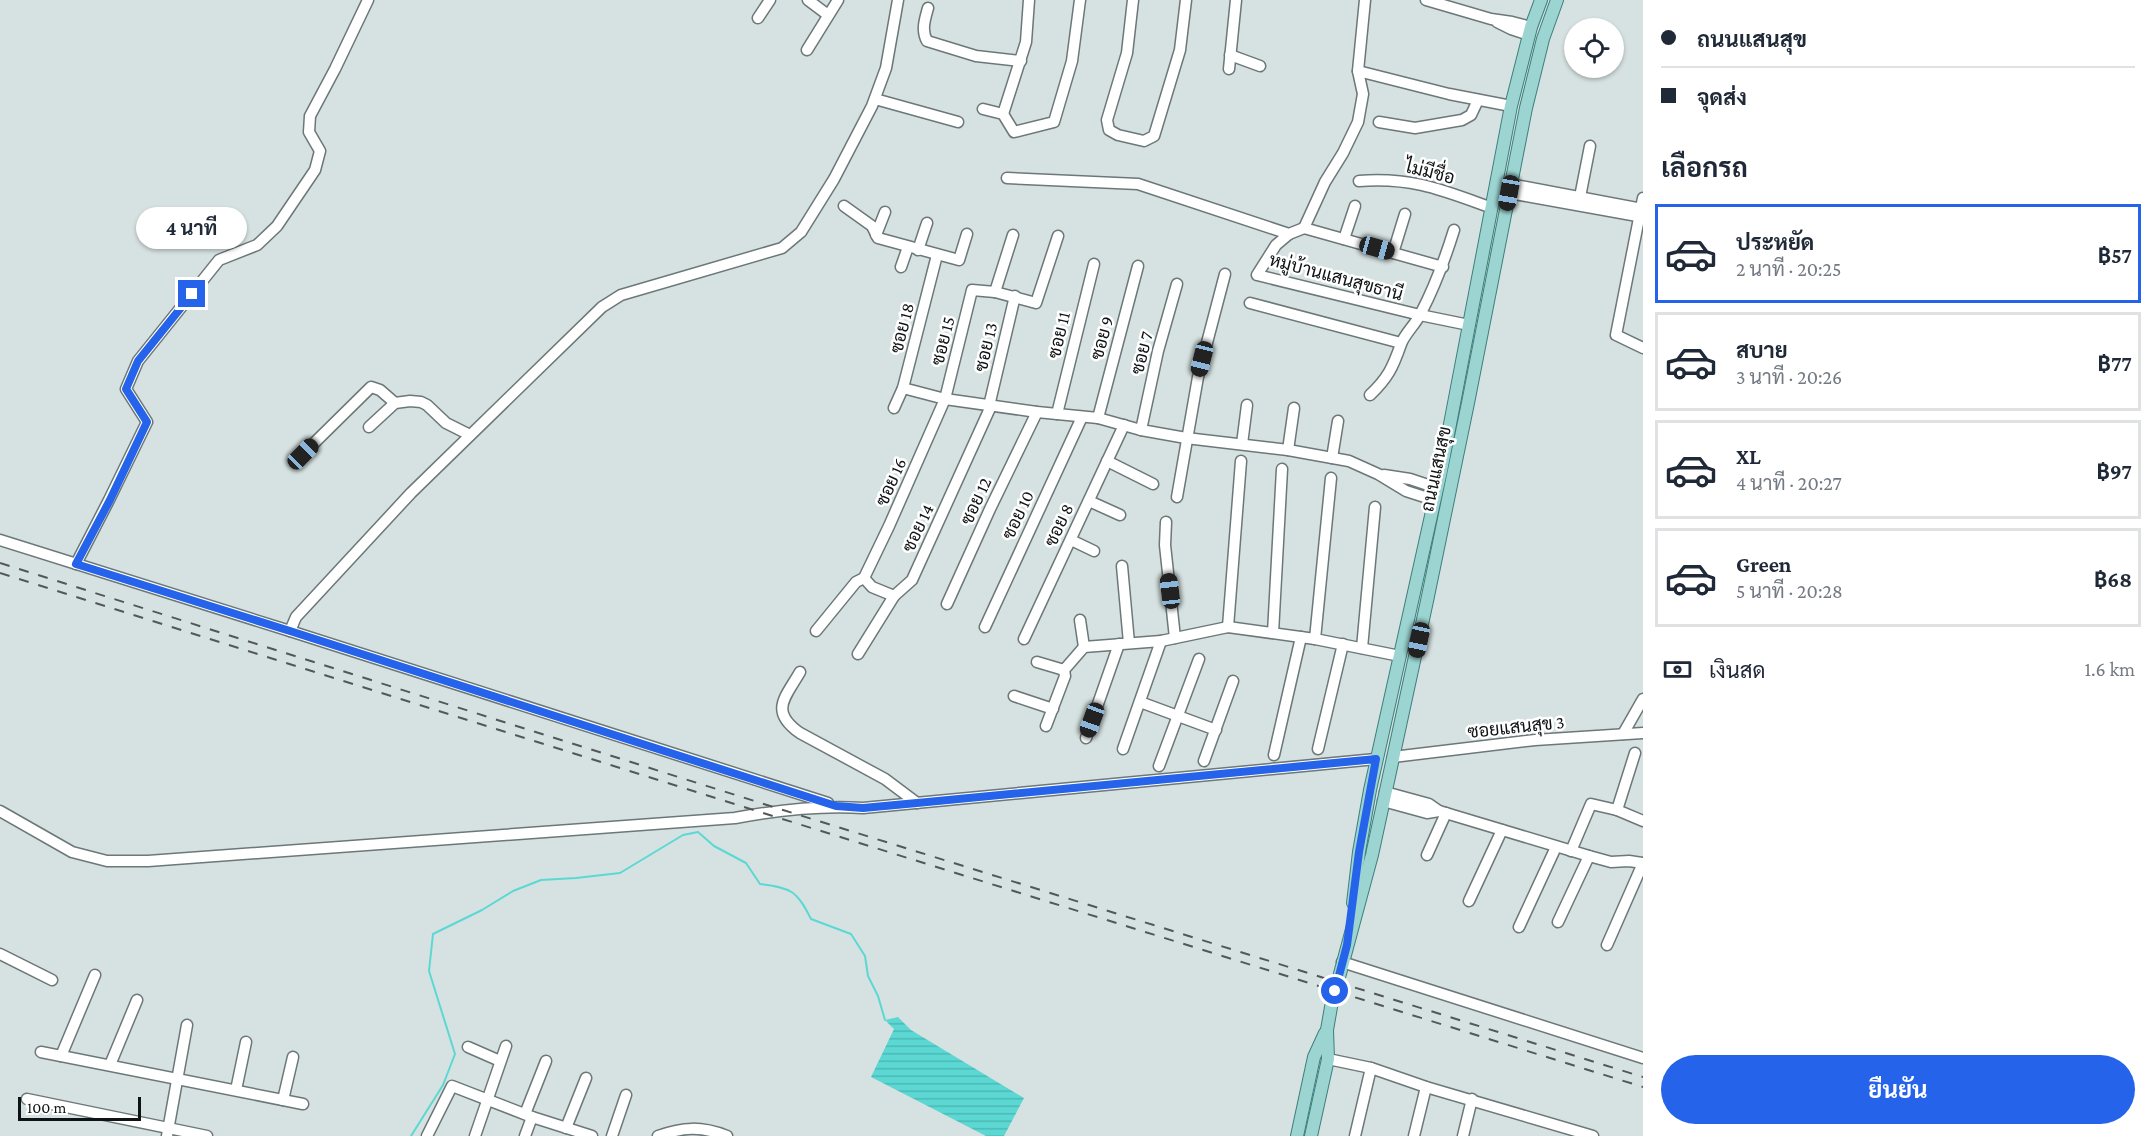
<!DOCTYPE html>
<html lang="th">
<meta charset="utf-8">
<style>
:root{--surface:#fff;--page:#f2f2f3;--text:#1f2937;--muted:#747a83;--line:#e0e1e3;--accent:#2563eb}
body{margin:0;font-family:"Crimson Pro",Sarabun,serif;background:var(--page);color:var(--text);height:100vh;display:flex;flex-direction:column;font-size:22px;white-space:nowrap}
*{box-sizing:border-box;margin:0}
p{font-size:20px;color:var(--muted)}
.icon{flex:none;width:33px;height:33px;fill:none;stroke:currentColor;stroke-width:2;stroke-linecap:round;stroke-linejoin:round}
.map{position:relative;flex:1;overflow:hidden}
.sheet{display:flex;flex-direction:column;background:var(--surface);width:510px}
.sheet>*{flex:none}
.top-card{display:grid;align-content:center;height:132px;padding:0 18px;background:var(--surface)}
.fabs{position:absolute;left:1564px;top:18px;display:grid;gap:12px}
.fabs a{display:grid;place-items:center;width:60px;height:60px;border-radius:50%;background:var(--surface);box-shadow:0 2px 4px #0004;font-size:30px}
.scale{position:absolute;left:18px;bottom:15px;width:123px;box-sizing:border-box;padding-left:6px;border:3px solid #0f1313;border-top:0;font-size:16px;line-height:21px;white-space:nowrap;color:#0f1313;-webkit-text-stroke:4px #fff;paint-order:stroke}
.end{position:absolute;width:27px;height:27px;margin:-14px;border:8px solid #2563eb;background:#fff;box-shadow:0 0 0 3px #fff}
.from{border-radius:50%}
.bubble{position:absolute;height:42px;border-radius:21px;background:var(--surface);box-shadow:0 2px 4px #0004;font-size:20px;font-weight:700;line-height:42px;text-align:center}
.car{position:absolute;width:18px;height:36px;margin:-18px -9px;border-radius:8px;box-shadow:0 0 4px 2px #0007;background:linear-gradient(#222 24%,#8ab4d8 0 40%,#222 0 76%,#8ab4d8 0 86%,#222 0)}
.top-card b{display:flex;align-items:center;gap:21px;height:57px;font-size:22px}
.top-card b+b{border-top:2px solid var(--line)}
.top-card i{width:15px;height:15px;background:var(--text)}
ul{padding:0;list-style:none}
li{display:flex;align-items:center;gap:18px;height:99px;margin:0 12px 9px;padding:0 6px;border:3px solid var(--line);border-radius:0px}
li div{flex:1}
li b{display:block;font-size:22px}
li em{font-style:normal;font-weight:700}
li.selected{border-color:var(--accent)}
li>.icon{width:54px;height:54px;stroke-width:1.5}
h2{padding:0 18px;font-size:27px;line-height:72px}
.pay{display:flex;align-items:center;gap:15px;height:66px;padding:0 18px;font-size:22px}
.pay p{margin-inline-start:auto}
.primary-button{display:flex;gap:12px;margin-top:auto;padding:12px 18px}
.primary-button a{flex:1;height:69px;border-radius:36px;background:var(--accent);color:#fff;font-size:24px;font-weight:700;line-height:69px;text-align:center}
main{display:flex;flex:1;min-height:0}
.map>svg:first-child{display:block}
.water{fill:url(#water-rules)}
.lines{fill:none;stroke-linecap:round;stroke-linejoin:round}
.stream{stroke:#5bd8d3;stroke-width:2}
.minor-casing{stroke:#6c7777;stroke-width:13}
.major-casing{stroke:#3e7e7b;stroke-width:14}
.minor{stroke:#fff;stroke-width:10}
.major{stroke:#9bd4d1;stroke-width:12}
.rail{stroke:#525858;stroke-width:2;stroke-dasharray:10 10;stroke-linecap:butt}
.route{stroke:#2563eb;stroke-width:8}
.labels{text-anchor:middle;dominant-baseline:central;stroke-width:5;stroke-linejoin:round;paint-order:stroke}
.street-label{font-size:18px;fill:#0f1313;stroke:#fff}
</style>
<main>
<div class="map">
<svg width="1643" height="1136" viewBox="0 0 1643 1136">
<defs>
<pattern id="water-rules" width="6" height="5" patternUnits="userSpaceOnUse" patternTransform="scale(1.5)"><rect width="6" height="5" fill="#5bd8d3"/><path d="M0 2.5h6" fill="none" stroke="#4eb8b4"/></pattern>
</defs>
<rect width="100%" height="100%" fill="#d6e2e1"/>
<!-- water -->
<path class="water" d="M898,1017L911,1030L1024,1098L1004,1136H986L871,1077L894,1029L885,1020Z"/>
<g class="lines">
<!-- stream -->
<path class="stream" d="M411,1136L443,1085L455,1054L429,971L433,934L482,910L513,891L541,880L576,878L620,873L683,835L698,832L714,846L746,863L760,884C792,888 797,891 811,919L851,934L865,956L868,976L878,996L885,1020"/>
<defs>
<g id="minor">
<path d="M808,0L828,15"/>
<path d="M1133,0L1127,53L1107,120L1109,130L1118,135L1144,141L1154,136L1180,50L1186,0"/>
<path d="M1426,0L1491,19L1512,22L1531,27"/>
<path d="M928,8C925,19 921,30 927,41L976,56L1021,61"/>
<path d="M758,18L770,0"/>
<path d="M1497,22L1511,29L1529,35"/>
<path d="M807,50L838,0"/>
<path d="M1230,55L1260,66"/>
<path d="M1229,69L1236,0"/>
<path d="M1358,71L1449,94L1511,106"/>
<path d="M875,99L958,122"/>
<path d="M983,109L1003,114L1014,132L1054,122L1072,61L1080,0"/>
<path d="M1003,114L1026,42L1029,0"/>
<path d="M1379,122L1415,128L1462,120L1471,115L1478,100"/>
<path d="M1007,178L1138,184L1289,234L1304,228L1443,267"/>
<path d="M1359,181C1413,177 1442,190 1492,208"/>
<path d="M1510,184L1643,209"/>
<path d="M1509,193L1643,217"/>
<path d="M1643,198L1616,335L1643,348"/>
<path d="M1579,202L1590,146"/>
<path d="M844,206L872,226L878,238L959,260L967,234"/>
<path d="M1304,228L1325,182L1343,153L1358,122L1363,94L1358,71L1365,0"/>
<path d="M1289,234L1276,245L1257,275L1420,315L1469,325"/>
<path d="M876,235L885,212"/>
<path d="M1344,239L1355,206"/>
<path d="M918,250L927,223"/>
<path d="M1393,253L1405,214"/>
<path d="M901,267L908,247"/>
<path d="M995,292L1013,235"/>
<path d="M1250,303L1401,343"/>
<path d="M903,388L945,399L1037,412L1098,418L1141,430L1186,438L1288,450L1349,461L1378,474L1406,491L1434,500"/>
<path d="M1370,395C1388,378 1393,367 1401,344C1405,333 1416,324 1421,313C1435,286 1445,259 1454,230"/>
<path d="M989,406L1015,296"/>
<path d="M894,408L903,388L937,255"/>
<path d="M1057,414L1094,264"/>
<path d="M1098,418L1138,266"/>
<path d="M369,427L395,403L410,401L421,402L427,405L446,423L470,435"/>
<path d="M1141,430L1158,351L1177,284"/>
<path d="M1242,444L1247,405"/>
<path d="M1288,450L1294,408"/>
<path d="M303,454L371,387L380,390L395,403"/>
<path d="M1332,458L1338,421"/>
<path d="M1107,461L1153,484"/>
<path d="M1384,475L1410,479L1437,488"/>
<path d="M1177,497L1198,377L1225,274"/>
<path d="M1089,501L1120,515"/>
<path d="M1166,522L1165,545L1175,638"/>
<path d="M0,540L290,631L828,803"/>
<path d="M1071,540L1094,551"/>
<path d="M76,564L109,500L147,422L126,389L138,361L219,260L257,245L277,226L315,170L320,151L309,132L310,116L335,69L368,0"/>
<path d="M1122,566L1129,643"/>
<path d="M894,596L872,587L864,578L889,526L945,399L972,290L995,292L1036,303L1058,236"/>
<path d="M947,604L990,509L1037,412"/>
<path d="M1080,620L1084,647"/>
<path d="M985,627L1082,417"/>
<path d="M1228,627L1241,461"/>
<path d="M290,631L296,617L411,493L602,307L621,295L782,248L801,232L834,179L872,106L886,68L898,0"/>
<path d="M816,631L856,582L864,578"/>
<path d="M1273,633L1282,469"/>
<path d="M1024,639L1124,425"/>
<path d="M1315,639L1331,478"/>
<path d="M1362,648L1375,507"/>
<path d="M858,654L894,596L912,580L991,406"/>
<path d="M1037,662L1064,670"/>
<path d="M800,672C785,698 769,711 800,733L885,779L917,803"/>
<path d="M1014,696L1053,709"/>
<path d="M1140,702L1216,730"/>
<path d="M1046,726L1065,676L1064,670L1084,647L1161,641L1228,627L1315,639L1400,656"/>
<path d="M1623,734L1643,699"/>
<path d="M1086,738L1119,644"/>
<path d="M1123,749L1161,641"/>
<path d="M1318,749L1343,644"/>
<path d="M1274,755L1301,637"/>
<path d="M1393,757L1535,740L1643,733"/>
<path d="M1204,761L1233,681"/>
<path d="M1159,766L1199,659"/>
<path d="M1385,792L1429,804L1439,811L1589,856L1611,862L1629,861L1643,863"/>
<path d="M1383,801L1427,813L1439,811"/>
<path d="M1617,810L1635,753"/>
<path d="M0,811L72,852L107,861H148L735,818C778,810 819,805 863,808L1376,759"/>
<path d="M1571,851L1591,804L1617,810L1643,821"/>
<path d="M1427,855L1446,813"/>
<path d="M1469,901L1502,830"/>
<path d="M1558,922L1589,856"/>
<path d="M1519,927L1556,847"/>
<path d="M1607,945L1643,863"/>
<path d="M0,954L52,980"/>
<path d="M1342,962L1643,1058"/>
<path d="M468,1047L500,1061"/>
<path d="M41,1052L303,1104"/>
<path d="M61,1056L95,975"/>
<path d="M1328,1059L1371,1068L1426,1087L1593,1136"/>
<path d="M110,1065L137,1000"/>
<path d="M236,1090L246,1042"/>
<path d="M27,1099L207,1136"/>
<path d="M283,1100L293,1057"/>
<path d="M525,1114L546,1061"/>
<path d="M566,1128L586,1078"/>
<path d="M167,1136L187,1025"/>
<path d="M427,1136L452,1086L532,1117L592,1136"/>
<path d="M475,1136L506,1046"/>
<path d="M525,1136L532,1117"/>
<path d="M612,1136L626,1095"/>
<path d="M658,1136C683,1127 701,1126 727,1136"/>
<path d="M1355,1136L1371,1068"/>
<path d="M1414,1136L1426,1087"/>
<path d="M1463,1136L1472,1099"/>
</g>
<g id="major">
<path d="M1353,903L1359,852L1370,790L1441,471L1511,106L1531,27L1541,0"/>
<path d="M1297,1136L1314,1057L1325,1033"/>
<path d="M1311,1136L1328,1059L1327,1030L1331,1007L1372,855L1427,601L1468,403L1526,108L1543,39L1557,0"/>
</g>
</defs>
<!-- minor casing -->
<use href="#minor" class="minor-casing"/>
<!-- major casing -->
<use href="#major" class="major-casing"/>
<!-- minor -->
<use href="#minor" class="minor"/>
<!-- major -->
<use href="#major" class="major"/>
<!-- rail -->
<g class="rail">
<path d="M0,563L783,810L1643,1077"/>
<path d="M0,573L760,812L1643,1087"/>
</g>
</g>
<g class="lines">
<!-- route -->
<path class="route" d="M192,294L138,361L126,389L147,422L110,500L76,564L290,631L836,806L863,808L917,803L1376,759L1359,852L1347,945L1335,991"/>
</g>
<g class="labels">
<!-- street labels -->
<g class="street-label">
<text transform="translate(1430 172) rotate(14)">ไม่มีชื่อ</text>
<text transform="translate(1336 277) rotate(15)">หมู่บ้านแสนสุขธานี</text>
<text transform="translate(902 328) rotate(-76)">ซอย 18</text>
<text transform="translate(1059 335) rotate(-77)">ซอย 11</text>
<text transform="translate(1102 338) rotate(-75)">ซอย 9</text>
<text transform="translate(943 341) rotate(-76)">ซอย 15</text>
<text transform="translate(986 347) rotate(-77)">ซอย 13</text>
<text transform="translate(1142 353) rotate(-76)">ซอย 7</text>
<text transform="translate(1436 469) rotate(-78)">ถนนแสนสุข</text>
<text transform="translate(891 482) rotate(-66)">ซอย 16</text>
<text transform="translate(976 501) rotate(-65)">ซอย 12</text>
<text transform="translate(1018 515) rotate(-65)">ซอย 10</text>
<text transform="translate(1059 525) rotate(-65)">ซอย 8</text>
<text transform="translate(918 528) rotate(-65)">ซอย 14</text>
<text transform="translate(1516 727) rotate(-6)">ซอยแสนสุข 3</text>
</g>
</g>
</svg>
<div class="fabs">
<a><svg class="icon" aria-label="locate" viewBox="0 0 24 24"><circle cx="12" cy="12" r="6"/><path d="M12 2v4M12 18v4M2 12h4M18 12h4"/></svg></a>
</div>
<div class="scale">100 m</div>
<i class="end from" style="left:1335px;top:991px"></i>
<i class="end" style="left:192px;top:294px"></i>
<div class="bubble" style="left:136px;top:207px;width:111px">4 นาที</div>
<i class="car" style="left:1509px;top:193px;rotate:190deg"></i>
<i class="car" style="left:1377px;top:248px;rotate:106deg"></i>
<i class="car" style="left:1202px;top:359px;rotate:194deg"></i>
<i class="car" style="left:303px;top:454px;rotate:45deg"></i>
<i class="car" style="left:1170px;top:591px;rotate:353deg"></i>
<i class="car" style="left:1419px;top:640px;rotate:192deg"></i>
<i class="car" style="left:1092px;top:720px;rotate:200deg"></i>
</div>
<section class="sheet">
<div class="top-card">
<b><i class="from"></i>ถนนแสนสุข</b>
<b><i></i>จุดส่ง</b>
</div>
<h2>เลือกรถ</h2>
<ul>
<li class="selected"><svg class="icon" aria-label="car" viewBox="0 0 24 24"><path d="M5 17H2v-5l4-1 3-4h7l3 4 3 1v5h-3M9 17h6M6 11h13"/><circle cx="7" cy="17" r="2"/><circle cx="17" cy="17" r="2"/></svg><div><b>ประหยัด</b><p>2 นาที · 20:25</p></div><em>฿57</em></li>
<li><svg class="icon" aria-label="car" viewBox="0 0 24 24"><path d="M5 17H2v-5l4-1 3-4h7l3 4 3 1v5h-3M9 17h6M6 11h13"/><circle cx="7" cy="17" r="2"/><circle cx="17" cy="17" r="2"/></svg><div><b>สบาย</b><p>3 นาที · 20:26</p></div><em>฿77</em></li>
<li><svg class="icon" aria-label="car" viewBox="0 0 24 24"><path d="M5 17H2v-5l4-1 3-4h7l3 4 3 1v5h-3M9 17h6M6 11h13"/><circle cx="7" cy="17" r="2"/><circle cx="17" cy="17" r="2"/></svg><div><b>XL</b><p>4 นาที · 20:27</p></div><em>฿97</em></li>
<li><svg class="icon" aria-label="car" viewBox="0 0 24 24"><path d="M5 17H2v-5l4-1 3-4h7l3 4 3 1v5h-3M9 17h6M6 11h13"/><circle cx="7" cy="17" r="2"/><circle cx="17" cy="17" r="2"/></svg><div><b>Green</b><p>5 นาที · 20:28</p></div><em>฿68</em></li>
</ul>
<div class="pay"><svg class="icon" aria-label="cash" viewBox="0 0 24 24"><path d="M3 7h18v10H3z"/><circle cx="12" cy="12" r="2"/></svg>เงินสด<p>1.6 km</p></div>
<div class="primary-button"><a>ยืนยัน</a></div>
</section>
</main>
